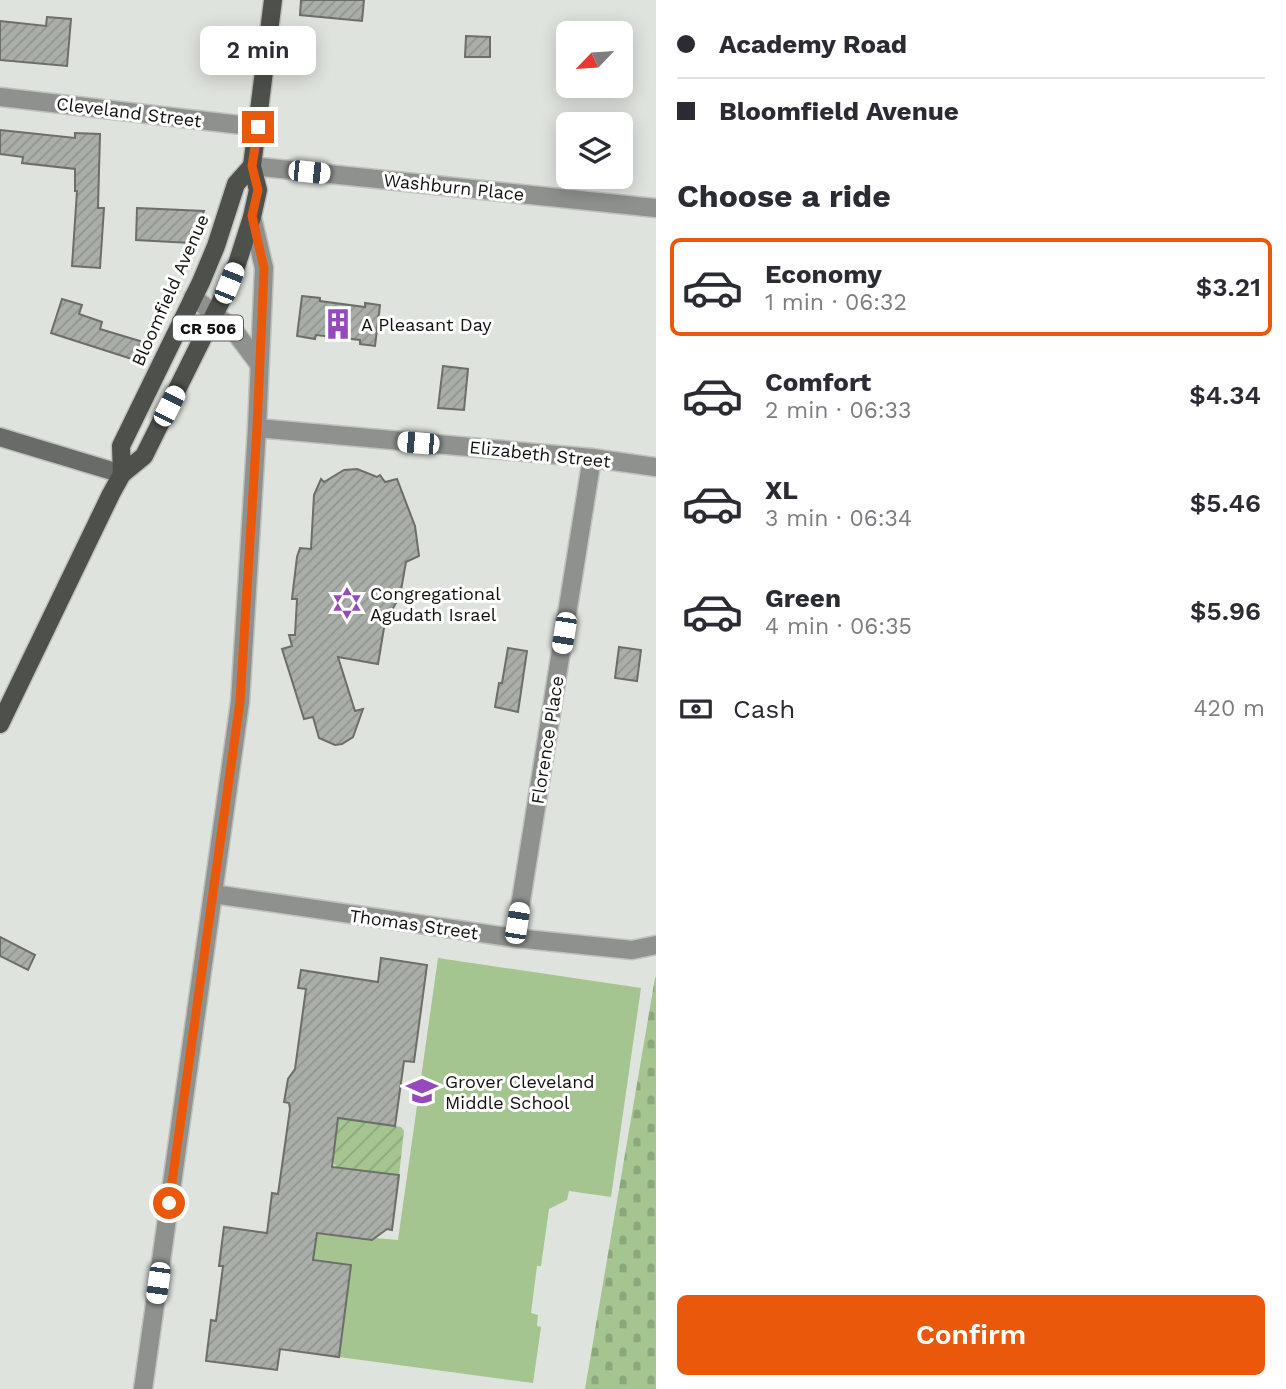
<!DOCTYPE html>
<meta charset="utf-8">
<style>
:root{--surface:#fff;--page:#f2f2f3;--text:#2b2b33;--muted:#7c7c81;--line:#e1e1e2;--accent:#ea580c}
body{margin:0;font-family:"Work Sans",sans-serif;background:var(--page);color:var(--text);height:100vh;display:flex;flex-direction:column;font-size:26px;white-space:nowrap}
*{box-sizing:border-box;margin:0}
p{font-size:23px;color:var(--muted)}
.icon{flex:none;width:38px;height:38px;fill:none;stroke:currentColor;stroke-width:2;stroke-linecap:round;stroke-linejoin:round}
.map{position:relative;flex:1;overflow:hidden}
.drawer{display:flex;flex-direction:column;background:var(--surface);width:630px}
.drawer>*{flex:none}
.top-card{display:grid;align-content:center;height:154px;padding:0 21px;background:var(--surface)}
.needle{width:46px;rotate:245deg}
.controls{position:absolute;left:556px;top:21px;display:grid;gap:14px}
.controls a{display:grid;place-items:center;width:77px;height:77px;border-radius:10px;background:var(--surface);box-shadow:0 4px 18px #0003;font-size:35px}
.end{position:absolute;width:32px;height:32px;margin:-16px;border:9px solid #ea580c;background:#fff;box-shadow:0 0 0 4px #fff}
.from{border-radius:50%}
.bubble{position:absolute;height:49px;border-radius:10px;background:var(--surface);box-shadow:0 4px 18px #0003;font-size:23px;font-weight:600;line-height:49px;text-align:center}
.car{position:absolute;width:21px;height:42px;margin:-21px -10px;border-radius:9px;box-shadow:0 0 5px 2px #0007;background:linear-gradient(#fff 24%,#345 0 40%,#fff 0 76%,#345 0 86%,#fff 0)}
.top-card b{display:flex;align-items:center;gap:24px;height:66px;font-size:26px}
.top-card b+b{border-top:2px solid var(--line)}
.top-card i{width:18px;height:18px;background:var(--text)}
ul{padding:0;list-style:none}
li{display:flex;align-items:center;gap:21px;height:98px;margin:0 14px 10px;padding:0 7px;border:4px solid transparent;border-radius:10px}
li div{flex:1}
li b{display:block;font-size:26px}
li em{font-style:normal;font-weight:600}
li.current{border-color:var(--accent)}
li>.icon{width:63px;height:63px;stroke-width:1.5}
h2{padding:0 21px;font-size:32px;line-height:84px}
.pay{display:flex;align-items:center;gap:18px;height:77px;padding:0 21px;font-size:26px}
.pay p{margin-inline-start:auto}
.button{display:flex;gap:14px;margin-top:auto;padding:14px 21px}
.button a{flex:1;height:80px;border-radius:10px;background:var(--accent);color:#fff;font-size:28px;font-weight:600;line-height:80px;text-align:center}
main{display:flex;flex:1;min-height:0}
.map>svg:first-child{display:block}
.green{fill:#a4c490}
.cemetery{fill:url(#cemetery-stones)}
.garden{fill:url(#garden-furrows)}
.building{fill:url(#building-hatch);stroke:#6c6f69;stroke-width:2}
.lines{fill:none;stroke-linecap:round;stroke-linejoin:round}
.minor-casing{stroke:#bec1bc;stroke-width:21}
.secondary-casing{stroke:#bec1bc;stroke-width:21}
.primary-casing{stroke:#bec1bc;stroke-width:21}
.minor{stroke:#8f918e;stroke-width:18}
.secondary{stroke:#686b67;stroke-width:18}
.primary{stroke:#4d504b;stroke-width:18}
.route{stroke:#ea580c;stroke-width:9}
.labels{text-anchor:middle;dominant-baseline:central;stroke-width:6;stroke-linejoin:round;paint-order:stroke}
.shield{fill:#fff;stroke:#585857;stroke-width:2}
.shield-label{font-size:16px;font-weight:bold;fill:#10110f}
.street-label{font-size:18px;fill:#10110f;stroke:#fff}
.poi-label{font-size:18px;fill:#10110f;stroke:#fff;text-anchor:start}
</style>
<main>
<div class="map">
<svg width="656" height="1389" viewBox="0 0 656 1389">
<defs>
<pattern id="cemetery-stones" width="16" height="16" patternUnits="userSpaceOnUse" patternTransform="scale(1.75)"><rect width="16" height="16" fill="#a4c490"/><path d="M2 7V4a2 2 0 0 1 4 0v3zM10 15v-3a2 2 0 0 1 4 0v3z" fill="#8ca77b"/></pattern>
<pattern id="garden-furrows" width="10" height="10" patternUnits="userSpaceOnUse" patternTransform="scale(1.75)"><rect width="10" height="10" fill="#a4c490"/><path d="M-1 1l2-2M0 10L10 0M9 11l2-2" fill="none" stroke="#8ca77b"/></pattern>
<pattern id="building-hatch" width="6" height="6" patternUnits="userSpaceOnUse" patternTransform="scale(1.75)"><rect width="6" height="6" fill="#aaaea8"/><path d="M-1 1l2-2M0 6l6-6M5 7l2-2" fill="none" stroke="#91958f"/></pattern>
</defs>
<rect width="100%" height="100%" fill="#dfe3dd"/>
<!-- green -->
<path class="green" d="M438,958L641,988L611,1197L569,1191L567,1200L549,1209L541,1266H537L531,1313L538,1315L537,1326L541,1327L533,1383L339,1357L351,1265L313,1260L317,1233L398,1240Z"/>
<!-- cemetery -->
<path class="cemetery" d="M656,976V1389H585L655,978Z"/>
<!-- garden -->
<path class="garden" d="M338,1118L401,1127L404,1131L399,1175L336,1167L333,1162Z"/>
<!-- building -->
<g class="building">
<path d="M301,0H364L362,21L300,15Z"/>
<path d="M47,17L71,19L67,66L0,60V21L46,26Z"/>
<path d="M466,36L490,37V57H465Z"/>
<path d="M0,130L75,138V133L100,134L98,208H104L100,268L72,266L77,191H75V169L22,163L23,157L0,154Z"/>
<path d="M137,208L204,211L191,243L136,240Z"/>
<path d="M302,296L320,298V301L365,307V303L380,305L375,346L360,344V340L316,335L315,339L297,336Z"/>
<path d="M62,299L82,305L79,314L102,322L100,329L143,342L135,360L51,333Z"/>
<path d="M443,366L468,369L464,410L438,408Z"/>
<path d="M357,469L377,477L380,475L385,482L397,479L415,526L419,556L406,562L400,596L385,622L378,664L338,657L355,711L363,709L353,737L342,744L335,745L319,738L313,717L304,719L282,649L292,646L289,635H295L297,599H292L297,557L300,548L311,549L314,495L321,479L324,482L344,470Z"/>
<path d="M619,647L641,650L637,681L615,678Z"/>
<path d="M508,648L527,651L518,712L495,707L499,683H502Z"/>
<path d="M0,937L35,955L28,970L0,956Z"/>
<path d="M381,958L427,965L414,1062L404,1061L395,1126L338,1118L332,1167L399,1175L392,1230L387,1229L372,1240L317,1233L313,1260L351,1265L339,1357L280,1349L277,1370L206,1361L211,1320L216,1321L223,1266H219L224,1227L267,1233L272,1193L278,1194L290,1109L289,1103L284,1102L288,1079L295,1069L306,989L298,988L301,970L378,982Z"/>
</g>
<g class="lines">
<defs>
<g id="minor">
<path d="M0,97L258,127"/>
<path d="M252,166L656,208"/>
<path d="M193,297L232,328L259,364"/>
<path d="M257,428L592,458L656,467"/>
<path d="M213,894L515,938L632,950L656,945"/>
<path d="M515,938L592,458"/>
<path d="M143,1389L240,702L257,428L264,268L252,217"/>
</g>
<path id="secondary" d="M0,437L122,474"/>
<g id="primary">
<path d="M122,474L121,446L201,282L216,246L236,184L252,166"/>
<path d="M0,724L111,494L122,474L144,456L221,301L237,264L252,217L258,190L252,166L273,0"/>
</g>
</defs>
<!-- minor casing -->
<use href="#minor" class="minor-casing"/>
<!-- secondary casing -->
<use href="#secondary" class="secondary-casing"/>
<!-- primary casing -->
<use href="#primary" class="primary-casing"/>
<!-- minor -->
<use href="#minor" class="minor"/>
<!-- secondary -->
<use href="#secondary" class="secondary"/>
<!-- primary -->
<use href="#primary" class="primary"/>
</g>
<g class="lines">
<!-- route -->
<path class="route" d="M169,1203L240,702L257,428L264,268L252,216L258,190L252,166L258,127"/>
</g>
<!-- icons -->
<defs>
<symbol id="building-bare" viewBox="-9 -9 18 18"><path d="M-4-6H4V6H1V3H-1V6H-4ZM-2.5-4.3h1.7v1.8h-1.7ZM.8-4.3h1.7v1.8H.8ZM-2.5-1h1.7V.8h-1.7ZM.8-1h1.7V.8H.8Z" fill="#9549ba" stroke="#fff" stroke-width="2.5" paint-order="stroke"/></symbol>
<symbol id="synagogue-bare" viewBox="-9 -9 18 18"><path d="M0-6.5L5.6 3.2H-5.6ZM0 6.5L5.6-3.2H-5.6Z" fill="#9549ba" stroke="#fff" stroke-width="2.5" paint-order="stroke"/></symbol>
<symbol id="school-bare" viewBox="-9 -9 18 18"><path d="M0-5L7-2L0 1L-7-2ZM-4 1L0 2.5L4 1V4Q0 6-4 4Z" fill="#9549ba" stroke="#fff" stroke-width="2.5" paint-order="stroke"/></symbol>
</defs>
<g fill-rule="evenodd">
<use href="#building-bare" x="316" y="302" width="44" height="44"/>
<use href="#synagogue-bare" x="325" y="581" width="44" height="44"/>
<use href="#school-bare" x="400" y="1069" width="44" height="44"/>
</g>
<g class="labels">
<!-- shield labels -->
<rect class="shield" x="173" y="315.5" width="70" height="25" rx="5"/>
<g class="shield-label">
<text x="208" y="328">CR 506</text>
</g>
<!-- street labels -->
<g class="street-label">
<text transform="translate(129 112) rotate(7)">Cleveland Street</text>
<text transform="translate(454 187) rotate(6)">Washburn Place</text>
<text transform="translate(170 290) rotate(-66)">Bloomfield Avenue</text>
<text transform="translate(540 454) rotate(6)">Elizabeth Street</text>
<text transform="translate(547 740) rotate(-81)">Florence Place</text>
<text transform="translate(414 924) rotate(8)">Thomas Street</text>
</g>
<!-- poi labels -->
<g class="poi-label">
<text x="361" y="324">A Pleasant Day</text>
<text x="370" y="593">Congregational<tspan x="370" dy="21">Agudath Israel</tspan></text>
<text x="445" y="1081">Grover Cleveland<tspan x="445" dy="21">Middle School</tspan></text>
</g>
</g>
</svg>
<div class="controls">
<a><svg class="needle" viewBox="-14 -14 28 28"><path d="M0-13l5 13h-10z" fill="#e53935"/><path d="M0 13l5-13h-10z" fill="#7c7c81"/></svg></a>
<a><svg class="icon" aria-label="layers" viewBox="0 0 24 24"><path d="M12 4l9 5-9 5-9-5zM3 14l9 5 9-5"/></svg></a>
</div>
<i class="end from" style="left:169px;top:1203px"></i>
<i class="end" style="left:258px;top:127px"></i>
<div class="bubble" style="left:200px;top:26px;width:116px">2 min</div>
<i class="car" style="left:309px;top:172px;rotate:96deg"></i>
<i class="car" style="left:229px;top:283px;rotate:22deg"></i>
<i class="car" style="left:169px;top:406px;rotate:27deg"></i>
<i class="car" style="left:418px;top:443px;rotate:275deg"></i>
<i class="car" style="left:564px;top:633px;rotate:189deg"></i>
<i class="car" style="left:517px;top:923px;rotate:9deg"></i>
<i class="car" style="left:158px;top:1283px;rotate:188deg"></i>
</div>
<section class="drawer">
<div class="top-card">
<b><i class="from"></i>Academy Road</b>
<b><i></i>Bloomfield Avenue</b>
</div>
<h2>Choose a ride</h2>
<ul>
<li class="current"><svg class="icon" aria-label="car" viewBox="0 0 24 24"><path d="M5 17H2v-5l4-1 3-4h7l3 4 3 1v5h-3M9 17h6M6 11h13"/><circle cx="7" cy="17" r="2"/><circle cx="17" cy="17" r="2"/></svg><div><b>Economy</b><p>1 min · 06:32</p></div><em>$3.21</em></li>
<li><svg class="icon" aria-label="car" viewBox="0 0 24 24"><path d="M5 17H2v-5l4-1 3-4h7l3 4 3 1v5h-3M9 17h6M6 11h13"/><circle cx="7" cy="17" r="2"/><circle cx="17" cy="17" r="2"/></svg><div><b>Comfort</b><p>2 min · 06:33</p></div><em>$4.34</em></li>
<li><svg class="icon" aria-label="car" viewBox="0 0 24 24"><path d="M5 17H2v-5l4-1 3-4h7l3 4 3 1v5h-3M9 17h6M6 11h13"/><circle cx="7" cy="17" r="2"/><circle cx="17" cy="17" r="2"/></svg><div><b>XL</b><p>3 min · 06:34</p></div><em>$5.46</em></li>
<li><svg class="icon" aria-label="car" viewBox="0 0 24 24"><path d="M5 17H2v-5l4-1 3-4h7l3 4 3 1v5h-3M9 17h6M6 11h13"/><circle cx="7" cy="17" r="2"/><circle cx="17" cy="17" r="2"/></svg><div><b>Green</b><p>4 min · 06:35</p></div><em>$5.96</em></li>
</ul>
<div class="pay"><svg class="icon" aria-label="cash" viewBox="0 0 24 24"><path d="M3 7h18v10H3z"/><circle cx="12" cy="12" r="2"/></svg>Cash<p>420 m</p></div>
<div class="button"><a>Confirm</a></div>
</section>
</main>
